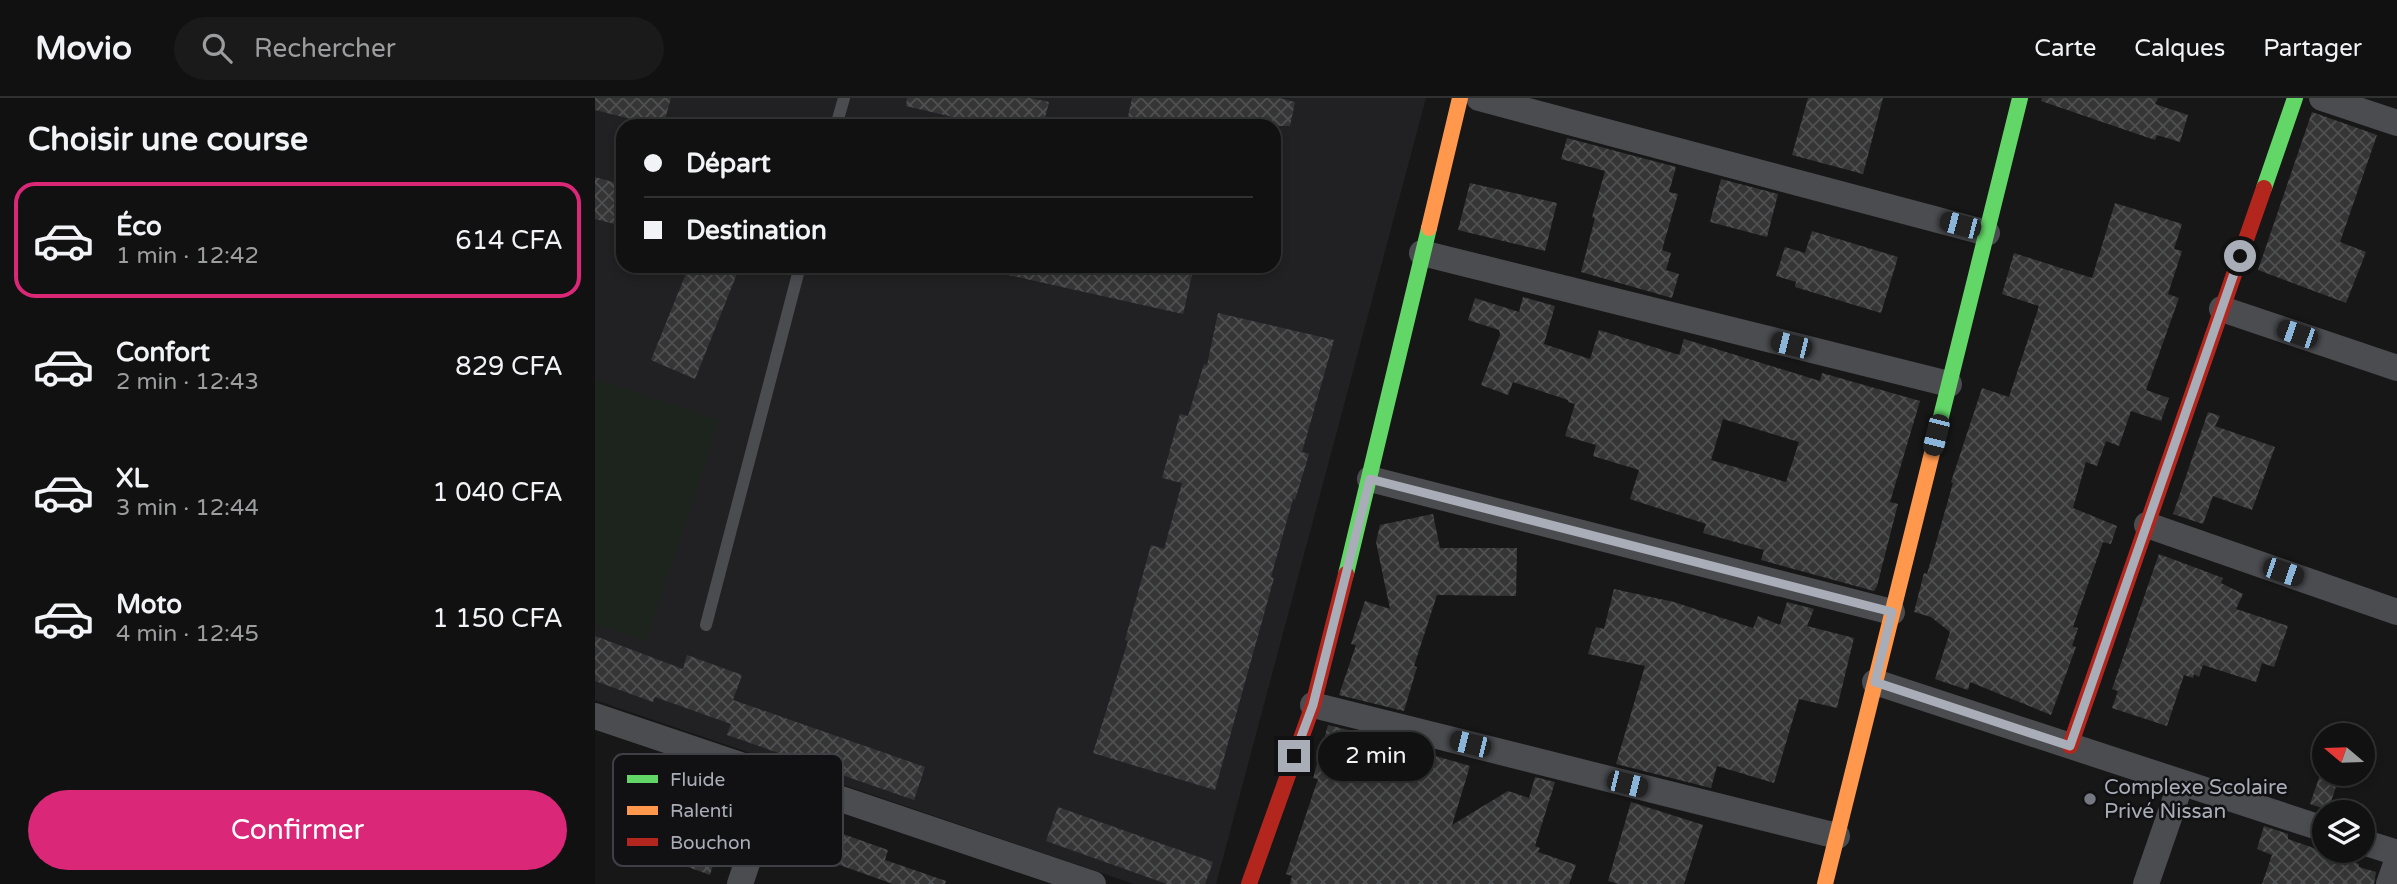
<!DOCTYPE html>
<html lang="fr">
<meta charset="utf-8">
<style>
:root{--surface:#111;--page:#1a1a1a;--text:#f1f3f6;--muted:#9c9d9f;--line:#303131;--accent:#db2777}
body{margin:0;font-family:"Varela Round",sans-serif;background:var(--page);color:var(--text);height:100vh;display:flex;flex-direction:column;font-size:26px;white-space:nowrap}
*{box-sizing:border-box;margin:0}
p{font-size:23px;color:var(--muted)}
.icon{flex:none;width:38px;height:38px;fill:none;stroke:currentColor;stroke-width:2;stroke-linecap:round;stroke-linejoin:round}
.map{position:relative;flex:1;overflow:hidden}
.panel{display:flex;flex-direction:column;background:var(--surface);width:595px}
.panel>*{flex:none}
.top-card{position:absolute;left:21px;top:21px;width:665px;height:154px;border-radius:21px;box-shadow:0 4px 10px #0003,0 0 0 2px var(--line);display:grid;align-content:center;height:154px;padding:0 28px;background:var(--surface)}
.needle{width:46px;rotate:289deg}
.fabs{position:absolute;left:1717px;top:625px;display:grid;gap:14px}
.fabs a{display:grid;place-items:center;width:63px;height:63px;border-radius:50%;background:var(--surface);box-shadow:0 4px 10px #0003,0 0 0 2px var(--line);font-size:35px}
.end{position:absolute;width:32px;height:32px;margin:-16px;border:9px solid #a8adb8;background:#111;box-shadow:0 0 0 4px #111}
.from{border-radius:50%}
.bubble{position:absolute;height:49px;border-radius:24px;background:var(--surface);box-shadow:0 4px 10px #0003,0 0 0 2px var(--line);font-size:23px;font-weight:600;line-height:49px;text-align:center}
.car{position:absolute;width:21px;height:42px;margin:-21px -10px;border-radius:9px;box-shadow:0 0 5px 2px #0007;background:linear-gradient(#222 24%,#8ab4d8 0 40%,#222 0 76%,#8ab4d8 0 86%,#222 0)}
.top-card b{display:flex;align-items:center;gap:24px;height:66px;font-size:26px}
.top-card b+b{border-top:2px solid var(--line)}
.top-card i{width:18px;height:18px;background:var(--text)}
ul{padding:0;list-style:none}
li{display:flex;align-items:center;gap:21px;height:116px;margin:0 14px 10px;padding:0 14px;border:4px solid transparent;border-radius:21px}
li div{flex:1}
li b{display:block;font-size:26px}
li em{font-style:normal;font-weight:600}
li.selected{border-color:var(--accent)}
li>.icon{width:63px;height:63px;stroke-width:1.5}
h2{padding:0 28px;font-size:32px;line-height:84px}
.cta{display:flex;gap:14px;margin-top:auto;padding:14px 28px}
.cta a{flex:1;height:80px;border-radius:42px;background:var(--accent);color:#fff;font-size:28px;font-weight:600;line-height:80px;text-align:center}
header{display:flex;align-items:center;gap:42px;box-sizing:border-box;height:98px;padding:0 35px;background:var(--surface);border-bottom:2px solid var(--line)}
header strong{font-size:33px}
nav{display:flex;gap:38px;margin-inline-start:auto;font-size:24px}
.search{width:490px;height:63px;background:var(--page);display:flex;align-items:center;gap:18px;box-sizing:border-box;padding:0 24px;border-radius:38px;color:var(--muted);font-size:26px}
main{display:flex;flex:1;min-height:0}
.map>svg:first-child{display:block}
.built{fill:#212123;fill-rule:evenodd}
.park{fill:#1d241e}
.building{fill:url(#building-cross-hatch);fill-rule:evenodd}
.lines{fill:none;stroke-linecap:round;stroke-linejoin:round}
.lane{stroke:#4b4c50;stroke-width:12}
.street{stroke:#4b4c50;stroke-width:26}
.fast{stroke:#63d668;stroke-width:16}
.slow{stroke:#ff974d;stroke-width:16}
.jam{stroke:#b3261e;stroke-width:16}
.route{stroke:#a8adb8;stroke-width:9}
.poi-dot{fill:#757880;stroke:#111113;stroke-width:2.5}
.labels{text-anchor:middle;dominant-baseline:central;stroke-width:5;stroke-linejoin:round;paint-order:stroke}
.poi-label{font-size:21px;fill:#a8adb8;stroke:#111113;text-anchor:start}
.key{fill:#111113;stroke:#3e4045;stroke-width:2}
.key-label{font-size:19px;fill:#a8adb8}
</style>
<header>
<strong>Movio</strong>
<div class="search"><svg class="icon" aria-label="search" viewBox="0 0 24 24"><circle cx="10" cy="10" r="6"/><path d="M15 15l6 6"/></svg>Rechercher</div>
<nav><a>Carte</a><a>Calques</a><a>Partager</a></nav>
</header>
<main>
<section class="panel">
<h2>Choisir une course</h2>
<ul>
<li class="selected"><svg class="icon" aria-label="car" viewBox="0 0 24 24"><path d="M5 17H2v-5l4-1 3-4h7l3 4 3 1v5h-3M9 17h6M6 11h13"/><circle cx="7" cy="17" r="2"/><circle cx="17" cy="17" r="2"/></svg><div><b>Éco</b><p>1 min · 12:42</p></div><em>614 CFA</em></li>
<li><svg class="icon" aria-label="car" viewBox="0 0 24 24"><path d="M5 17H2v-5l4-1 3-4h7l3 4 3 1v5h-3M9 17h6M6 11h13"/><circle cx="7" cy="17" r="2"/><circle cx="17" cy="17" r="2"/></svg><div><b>Confort</b><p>2 min · 12:43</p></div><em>829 CFA</em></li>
<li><svg class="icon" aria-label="car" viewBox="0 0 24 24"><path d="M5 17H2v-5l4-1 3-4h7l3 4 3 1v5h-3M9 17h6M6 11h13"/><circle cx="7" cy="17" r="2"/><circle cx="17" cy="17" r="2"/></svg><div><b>XL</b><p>3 min · 12:44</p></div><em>1 040 CFA</em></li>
<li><svg class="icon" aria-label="car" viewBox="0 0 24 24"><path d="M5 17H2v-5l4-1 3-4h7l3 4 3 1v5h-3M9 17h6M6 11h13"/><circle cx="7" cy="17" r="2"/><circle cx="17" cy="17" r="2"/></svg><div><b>Moto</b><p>4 min · 12:45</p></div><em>1 150 CFA</em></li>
</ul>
<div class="cta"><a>Confirmer</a></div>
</section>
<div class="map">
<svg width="1802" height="786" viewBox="0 0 1802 786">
<defs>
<pattern id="building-cross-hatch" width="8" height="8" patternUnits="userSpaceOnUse" patternTransform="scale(1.75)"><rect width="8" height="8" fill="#353536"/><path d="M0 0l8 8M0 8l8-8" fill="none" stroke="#4f5051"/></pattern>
</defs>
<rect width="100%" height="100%" fill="#171717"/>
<!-- built -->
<path class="built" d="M0,0H831L621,786H539L0,602ZM28,28H679V168H28Z"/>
<!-- park -->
<path class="park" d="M0,281L124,322L52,543L0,526Z"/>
<!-- building -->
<g class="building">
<path d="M0,0H76L68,28H34L36,21L0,12Z"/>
<path d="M312,0H435L454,4L448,28H396L311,8Z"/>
<path d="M537,0H684L700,4L695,28H531Z"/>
<path d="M1213,0H1288L1268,76L1197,57Z"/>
<path d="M1447,0H1563L1560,6L1593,17L1585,44L1562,37L1560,42L1446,3Z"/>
<path d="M1717,14L1782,37L1745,144L1771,154L1751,205L1663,172Z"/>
<path d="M972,40L1081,69L1074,94L1083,96L1067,152L1076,155L1071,172L1084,176L1077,200L986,174L1000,120L997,119L1010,73L966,61Z"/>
<path d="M0,79L28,87V128L0,121Z"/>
<path d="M1126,81L1183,96L1172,139L1115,124Z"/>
<path d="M875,85L962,105L950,153L863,132Z"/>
<path d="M1520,105L1587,126L1579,151L1587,153L1573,196L1584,200L1551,292L1574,300L1566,323L1536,313L1524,348L1511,343L1502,368L1491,364L1478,410L1522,428L1516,446L1508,444L1478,529L1483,530L1477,548L1481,549L1456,617L1375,584L1373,592L1340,581L1355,534L1336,519L1319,514L1329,475L1332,476L1358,385L1356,384L1387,290L1414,299L1444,208L1407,196L1419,155L1497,180Z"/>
<path d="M1217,133L1303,159L1286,215L1200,189L1201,184L1181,178L1190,149L1210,155Z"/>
<path d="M94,168H145L100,281L56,262Z"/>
<path d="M414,168H599L588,216L413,177Z"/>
<path d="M928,199L960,208L949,246L995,261L1004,232L1084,257L1089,241L1225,283L1227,275L1325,303L1295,404L1303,406L1282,488L1279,493L1166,462L1169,452L1108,435L1111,426L1035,401L1044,372L998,358L1001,347L970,338L980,306L973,304V302L918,284L913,297L886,287L905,237L904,232L873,222L880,200L924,214ZM1128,321L1204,344L1191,384L1116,362Z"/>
<path d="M623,215L739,242L707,354L714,356L700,402L698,401L676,479L679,480L620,692L498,655L533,543L530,542L556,447L569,451L587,385L567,380L585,316L593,318L609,266L612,267Z"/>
<path d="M1613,314L1625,318L1620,328L1680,349L1657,412L1618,398L1608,426L1578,416Z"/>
<path d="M838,416L845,450H922L921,498L842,497L819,568L822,569L809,613L744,597L761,547L756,546L770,503L795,511L781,444L785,427Z"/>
<path d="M1564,456L1628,480L1626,485L1648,496L1641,511L1693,528L1679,569L1667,565L1661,584L1608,567L1604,579L1599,576L1598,580L1589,577L1572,628L1517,610L1523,593L1517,591Z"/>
<path d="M1019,491L1079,504L1158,530L1163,518L1185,527L1192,504L1219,511L1212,528L1259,540L1242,610L1204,601L1179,685L1122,668L1116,690L1021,666L1050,568L993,556L1001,529L1009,531Z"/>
<path d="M0,538L88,571L92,557L147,577L138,602L330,669L319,702L132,637L136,626L60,599L58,604L0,583Z"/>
<path d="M733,627L811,646L810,649L875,668L857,727L913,693L934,700L940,679L960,684L940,748L945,750L943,754L981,767L974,786H695L697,778L691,776L723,681L718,680Z"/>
<path d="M1725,677L1743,683L1733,712L1715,706Z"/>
<path d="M78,682L126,699L134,716L115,777L52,754L55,741L52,740L68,690L74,692Z"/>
<path d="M1036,704L1108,727L1089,786H1024L1013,783Z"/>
<path d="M463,709L618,764L610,786H572L451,743Z"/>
<path d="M1669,728L1693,736V741L1764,766V769L1781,774L1779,786H1667L1677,757L1662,751Z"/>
<path d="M248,736L293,752L290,762L351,783L350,786H298L239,765Z"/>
</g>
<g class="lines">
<!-- lane -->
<g class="lane">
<path d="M241,28L249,0"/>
<path d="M111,527L205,168"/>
</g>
<!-- street -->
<g class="street">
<path d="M884,0L1392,135"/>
<path d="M1727,0L1802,25"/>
<path d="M827,155L1354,286"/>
<path d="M1627,211L1802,270"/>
<path d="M775,381L1297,514"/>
<path d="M1552,427L1802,514"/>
<path d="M1280,584L1729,731"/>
<path d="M718,607L1242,738"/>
<path d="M0,618L498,786"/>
<path d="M1768,744L1802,755"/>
<path d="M145,786L181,679"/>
<path d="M1551,786L1586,685"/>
<path d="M1794,786L1802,763"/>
</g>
<!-- fast -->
<g class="fast">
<path d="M1669,90L1700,0"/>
<path d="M1341,339L1425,0"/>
<path d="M751,476L834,130"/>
</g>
<!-- slow -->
<g class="slow">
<path d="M834,130L865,0"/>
<path d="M1230,786L1341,339"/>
</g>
<!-- jam -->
<g class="jam">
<path d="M1475,648L1669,90"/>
<path d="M654,786L718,607L751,476"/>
</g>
</g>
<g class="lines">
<!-- route -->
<path class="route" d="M699,658L718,607L775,381L1297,514L1280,584L1475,648L1645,158"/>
</g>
<!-- markers -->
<circle class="poi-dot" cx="1495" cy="701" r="7"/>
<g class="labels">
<!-- poi labels -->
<g class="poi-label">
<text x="1509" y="689">Complexe Scolaire<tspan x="1509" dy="24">Privé Nissan</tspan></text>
</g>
</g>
<!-- legend -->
<rect x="18" y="656" width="230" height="112" rx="10" class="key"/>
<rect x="32" y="677" width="31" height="8" fill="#63d668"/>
<rect x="32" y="708" width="31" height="9" fill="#ff974d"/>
<rect x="32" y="740" width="31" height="8" fill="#b3261e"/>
<g class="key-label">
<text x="75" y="688">Fluide</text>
<text x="75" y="719">Ralenti</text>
<text x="75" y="751">Bouchon</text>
</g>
</svg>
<div class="fabs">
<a><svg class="needle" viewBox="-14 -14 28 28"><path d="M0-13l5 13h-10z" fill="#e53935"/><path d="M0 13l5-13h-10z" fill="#9c9d9f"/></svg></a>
<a><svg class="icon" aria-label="layers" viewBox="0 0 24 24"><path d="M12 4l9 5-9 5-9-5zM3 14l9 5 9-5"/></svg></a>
</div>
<i class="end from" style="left:1645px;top:158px"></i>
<i class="end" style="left:699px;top:658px"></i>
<div class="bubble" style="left:723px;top:634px;width:116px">2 min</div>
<i class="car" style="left:1365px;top:127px;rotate:285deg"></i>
<i class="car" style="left:1702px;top:236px;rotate:289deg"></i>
<i class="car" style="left:1196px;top:247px;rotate:284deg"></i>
<i class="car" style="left:1341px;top:337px;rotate:194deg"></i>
<i class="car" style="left:1688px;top:474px;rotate:109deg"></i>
<i class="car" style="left:875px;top:646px;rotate:284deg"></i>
<i class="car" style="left:1032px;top:686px;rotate:104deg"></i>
<div class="top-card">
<b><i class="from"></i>Départ</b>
<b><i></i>Destination</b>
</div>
</div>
</main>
